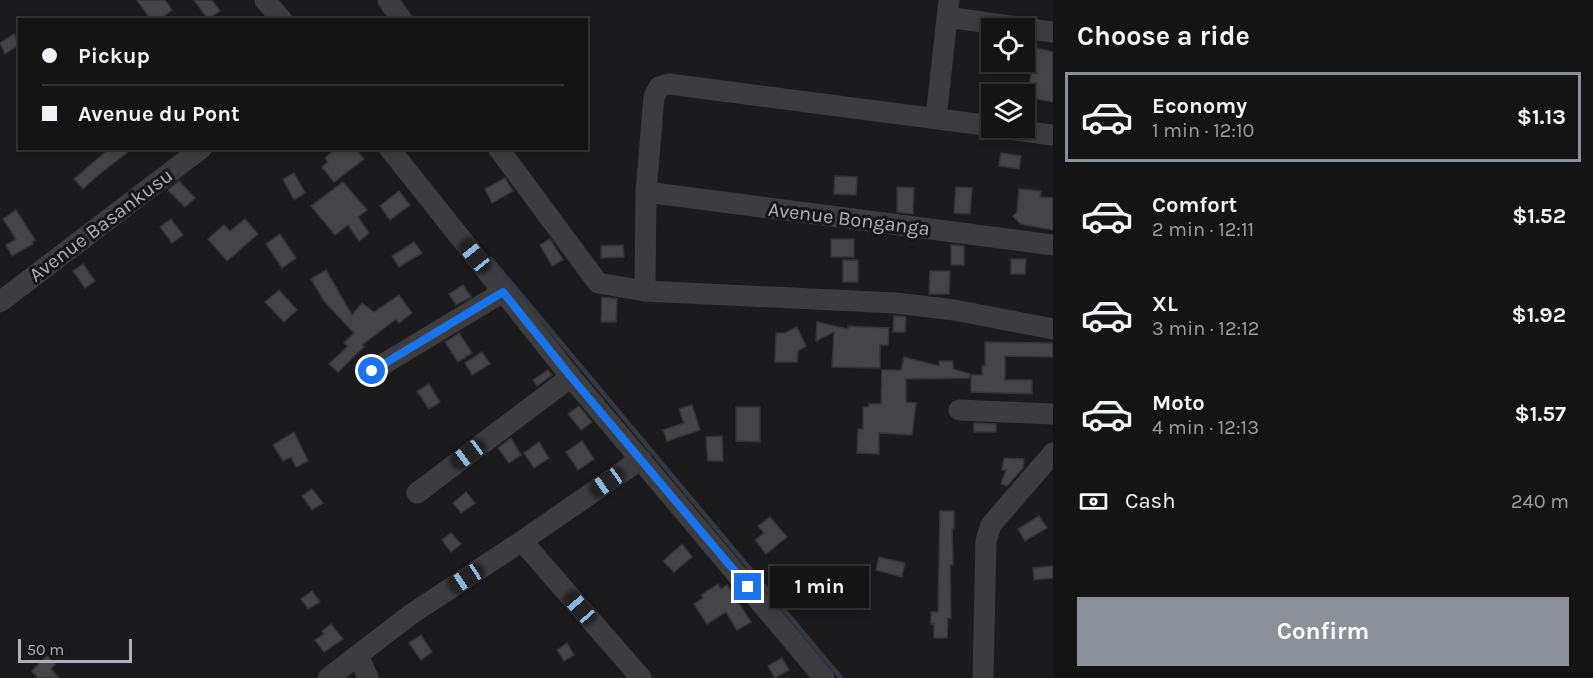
<!DOCTYPE html>
<meta charset="utf-8">
<style>
:root{--surface:#141415;--page:#1d1d1e;--text:#f1f3f6;--muted:#9d9ea0;--line:#333334;--accent:#8c9099}
body{margin:0;font-family:Karla,sans-serif;background:var(--page);color:var(--text);height:100vh;display:flex;flex-direction:column;font-size:22px;white-space:nowrap}
*{box-sizing:border-box;margin:0}
p{font-size:20px;color:var(--muted)}
.icon{flex:none;width:33px;height:33px;fill:none;stroke:currentColor;stroke-width:2;stroke-linecap:round;stroke-linejoin:round}
.map{position:relative;flex:1;overflow:hidden}
.details{display:flex;flex-direction:column;background:var(--surface);width:540px}
.details>*{flex:none}
.guide{position:absolute;left:18px;top:18px;width:570px;height:132px;border-radius:0px;box-shadow:0 3px 9px #0003,0 0 0 2px var(--line);display:grid;align-content:center;height:132px;padding:0 24px;background:var(--surface)}
.buttons{position:absolute;left:981px;top:18px;display:grid;gap:12px}
.buttons a{display:grid;place-items:center;width:54px;height:54px;border-radius:0px;background:var(--surface);box-shadow:0 3px 9px #0003,0 0 0 2px var(--line);font-size:30px}
.scale{position:absolute;left:18px;bottom:15px;width:114px;box-sizing:border-box;padding-left:6px;border:3px solid #aeb0bb;border-top:0;font-size:16px;line-height:21px;white-space:nowrap;color:#aeb0bb;-webkit-text-stroke:4px #161517;paint-order:stroke}
.end{position:absolute;width:27px;height:27px;margin:-14px;border:8px solid #1a73e8;background:#fff;box-shadow:0 0 0 3px #fff}
.from{border-radius:50%}
.bubble{position:absolute;height:42px;border-radius:0px;background:var(--surface);box-shadow:0 3px 9px #0003,0 0 0 2px var(--line);font-size:20px;font-weight:700;line-height:42px;text-align:center}
.car{position:absolute;width:18px;height:36px;margin:-18px -9px;border-radius:8px;box-shadow:0 0 4px 2px #0007;background:linear-gradient(#222 24%,#8ab4d8 0 40%,#222 0 76%,#8ab4d8 0 86%,#222 0)}
.guide b{display:flex;align-items:center;gap:21px;height:57px;font-size:22px}
.guide b+b{border-top:2px solid var(--line)}
.guide i{width:15px;height:15px;background:var(--text)}
ul{padding:0;list-style:none}
li{display:flex;align-items:center;gap:18px;height:90px;margin:0 12px 9px;padding:0 12px;border:3px solid transparent;border-radius:0px}
li div{flex:1}
li b{display:block;font-size:22px}
li em{font-style:normal;font-weight:700}
li.on{border-color:var(--accent)}
li>.icon{width:54px;height:54px;stroke-width:1.5}
h2{padding:0 24px;font-size:27px;line-height:72px}
.pay{display:flex;align-items:center;gap:15px;height:66px;padding:0 24px;font-size:22px}
.pay p{margin-inline-start:auto}
.button{display:flex;gap:12px;margin-top:auto;padding:12px 24px}
.button a{flex:1;height:69px;border-radius:0px;background:var(--accent);color:#fff;font-size:24px;font-weight:700;line-height:69px;text-align:center}
main{display:flex;flex:1;min-height:0}
.map>svg:first-child{display:block}
.lines{fill:none;stroke-linecap:round;stroke-linejoin:round}
.stream{stroke:#333942;stroke-width:4.5}
.building{fill:#454549;stroke:#353538;stroke-width:1.5}
.minor{stroke:#3c3c41;stroke-width:21}
.route{stroke:#1a73e8;stroke-width:8}
.labels{text-anchor:middle;dominant-baseline:central;stroke-width:6;stroke-linejoin:round;paint-order:stroke}
.street-label{font-size:20px;fill:#aeb0bb;stroke:#161517}
</style>
<main>
<div class="map">
<svg width="1053" height="678" viewBox="0 0 1053 678">
<rect width="100%" height="100%" fill="#1b1a1c"/>
<g class="lines">
<!-- stream -->
<path class="stream" d="M491,259L841,678"/>
</g>
<!-- building -->
<g class="building">
<path d="M137,0H165L172,10L159,20H151Z"/>
<path d="M194,0H212L220,11L208,19Z"/>
<path d="M14,34L20,44L5,54L0,43Z"/>
<path d="M1036,48L1053,52V102L1027,97Z"/>
<path d="M110,148H133L97,176L83,189L74,179Z"/>
<path d="M336,148H355L364,159L334,182L322,167L328,162L325,158Z"/>
<path d="M1001,153L1021,156L1019,169L999,166Z"/>
<path d="M294,173L305,193L294,200L283,179Z"/>
<path d="M835,176L857,177L856,195L834,194Z"/>
<path d="M505,178L513,191L492,203L485,189Z"/>
<path d="M179,181L195,198L185,207L168,190Z"/>
<path d="M343,182L367,210L358,217L369,233L359,241L348,225L335,235L311,206Z"/>
<path d="M897,187L914,188L913,214L897,212Z"/>
<path d="M956,187L972,188L970,214L954,213Z"/>
<path d="M1019,189L1041,191L1040,197L1053,198V230L1020,224L1013,216L1017,212Z"/>
<path d="M399,191L410,205L390,220L380,206Z"/>
<path d="M16,210L35,240L32,242L33,244L12,256L6,245L16,239L3,219Z"/>
<path d="M171,219L183,235L172,243L160,227Z"/>
<path d="M245,219L258,234L227,261L208,239L224,225L230,231Z"/>
<path d="M280,234L296,258L282,268L266,244Z"/>
<path d="M550,239L563,260L552,266L540,245Z"/>
<rect x="831" y="239" width="23" height="18"/>
<path d="M414,242L422,253L399,267L392,256Z"/>
<path d="M623,245L624,257L601,258V246Z"/>
<path d="M951,245L964,246V265H951Z"/>
<path d="M1011,259H1026L1025,274H1011Z"/>
<rect x="843" y="260" width="15" height="22"/>
<path d="M83,264L95,281L85,288L73,271Z"/>
<path d="M326,270L352,315L362,303L374,312L399,295L412,313L399,323L396,319L362,345L364,347L338,372L329,364L348,346L344,343L354,333L324,301L311,279Z"/>
<path d="M930,271H950L949,294H929Z"/>
<path d="M463,285L471,297L456,305L449,294Z"/>
<path d="M279,290L297,310L284,322L265,302Z"/>
<path d="M602,297L617,299L616,322H601Z"/>
<path d="M894,316L906,317L905,332H893Z"/>
<path d="M817,322L848,329V326L889,328L888,345H880V368L832,367L834,332L816,341Z"/>
<path d="M797,327L806,346L798,351L797,362H775L776,333H785Z"/>
<path d="M459,333L472,353L458,362L445,342Z"/>
<path d="M985,342L1053,343V357L1005,356V380H1032V394L971,392V375H982V366H985Z"/>
<path d="M482,352L490,364L472,375L465,363Z"/>
<path d="M904,357L939,366V361H953V369L970,374L969,378L906,379V402L916,403L912,435L879,433V454L857,453L858,429H863V407H869V404H881L882,370H901Z"/>
<path d="M548,370L552,375L537,386L533,380Z"/>
<path d="M429,384L440,402L429,409L417,391Z"/>
<path d="M692,405L700,430L667,441L663,430L684,423L679,409Z"/>
<path d="M579,406L592,422L581,430L568,414Z"/>
<path d="M736,407H760V442L736,441Z"/>
<path d="M974,423L996,424V432H974Z"/>
<path d="M294,432L308,461L296,467L291,457L283,461L273,445Z"/>
<path d="M722,436L723,461H708L706,437Z"/>
<path d="M511,438L521,455L509,463L498,448Z"/>
<path d="M582,441L594,459L578,470L566,452Z"/>
<path d="M539,442L549,458L534,468L524,453Z"/>
<path d="M1004,458L1024,459L1023,468L1007,486L1001,484L1006,470H1002Z"/>
<path d="M312,489L323,503L312,510L302,496Z"/>
<path d="M466,492L475,503L461,513L453,503Z"/>
<path d="M940,511H954V529H952L953,565H950L951,618H948L947,638H934V624H931V612H938Z"/>
<path d="M1039,516L1047,528L1025,541L1018,529Z"/>
<path d="M770,517L787,537L766,554L755,540L764,533L758,526Z"/>
<path d="M451,533L461,544L451,552L442,540Z"/>
<path d="M682,544L692,557L674,572L663,561Z"/>
<path d="M879,557L905,563L902,577L876,570Z"/>
<path d="M1053,566V578L1034,580L1033,568Z"/>
<path d="M718,584L721,589L727,585L751,622L737,630L726,612L707,624L694,604L703,598L701,595Z"/>
<path d="M312,591L320,602L308,609L301,599Z"/>
<path d="M331,624L343,639L324,652L315,640L324,634L322,631Z"/>
<path d="M421,635L432,652L421,660L409,643Z"/>
<path d="M567,643L574,655L564,661L557,650Z"/>
<path d="M47,656L55,664L51,669L59,678H38L32,671Z"/>
<path d="M782,658L789,670L775,678L768,666Z"/>
</g>
<g class="lines">
<!-- minor -->
<g class="minor">
<path d="M265,0L282,20"/>
<path d="M388,0L402,20"/>
<path d="M947,17L1053,32"/>
<path d="M936,118L949,0"/>
<path d="M999,128L1053,135"/>
<path d="M389,148L571,377L824,678"/>
<path d="M498,148L598,283L645,291L896,303L954,310L1053,329"/>
<path d="M646,192L1053,245"/>
<path d="M645,291L646,192L654,97L659,87L669,84L992,126"/>
<path d="M0,302L202,148"/>
<path d="M372,371L503,292"/>
<path d="M959,410L1053,414"/>
<path d="M417,493L571,377"/>
<path d="M522,541L641,678"/>
<path d="M358,655L368,678"/>
<path d="M328,678L410,615L522,541L641,459"/>
<path d="M983,678L986,541L991,525L1053,453"/>
</g>
</g>
<g class="lines">
<!-- route -->
<path class="route" d="M372,371L503,292L571,377L748,587"/>
</g>
<g class="labels">
<!-- street labels -->
<g class="street-label">
<text transform="translate(849 219) rotate(7)">Avenue Bonganga</text>
<text transform="translate(101 225) rotate(-37)">Avenue Basankusu</text>
</g>
</g>
</svg>
<div class="buttons">
<a><svg class="icon" aria-label="locate" viewBox="0 0 24 24"><circle cx="12" cy="12" r="6"/><path d="M12 2v4M12 18v4M2 12h4M18 12h4"/></svg></a>
<a><svg class="icon" aria-label="layers" viewBox="0 0 24 24"><path d="M12 4l9 5-9 5-9-5zM3 14l9 5 9-5"/></svg></a>
</div>
<div class="scale">50 m</div>
<i class="end from" style="left:372px;top:371px"></i>
<i class="end" style="left:748px;top:587px"></i>
<div class="bubble" style="left:770px;top:566px;width:99px">1 min</div>
<i class="car" style="left:475px;top:256px;rotate:321deg"></i>
<i class="car" style="left:468px;top:454px;rotate:233deg"></i>
<i class="car" style="left:607px;top:482px;rotate:235deg"></i>
<i class="car" style="left:466px;top:578px;rotate:237deg"></i>
<i class="car" style="left:580px;top:608px;rotate:319deg"></i>
<div class="guide">
<b><i class="from"></i>Pickup</b>
<b><i></i>Avenue du Pont</b>
</div>
</div>
<section class="details">
<h2>Choose a ride</h2>
<ul>
<li class="on"><svg class="icon" aria-label="car" viewBox="0 0 24 24"><path d="M5 17H2v-5l4-1 3-4h7l3 4 3 1v5h-3M9 17h6M6 11h13"/><circle cx="7" cy="17" r="2"/><circle cx="17" cy="17" r="2"/></svg><div><b>Economy</b><p>1 min · 12:10</p></div><em>$1.13</em></li>
<li><svg class="icon" aria-label="car" viewBox="0 0 24 24"><path d="M5 17H2v-5l4-1 3-4h7l3 4 3 1v5h-3M9 17h6M6 11h13"/><circle cx="7" cy="17" r="2"/><circle cx="17" cy="17" r="2"/></svg><div><b>Comfort</b><p>2 min · 12:11</p></div><em>$1.52</em></li>
<li><svg class="icon" aria-label="car" viewBox="0 0 24 24"><path d="M5 17H2v-5l4-1 3-4h7l3 4 3 1v5h-3M9 17h6M6 11h13"/><circle cx="7" cy="17" r="2"/><circle cx="17" cy="17" r="2"/></svg><div><b>XL</b><p>3 min · 12:12</p></div><em>$1.92</em></li>
<li><svg class="icon" aria-label="car" viewBox="0 0 24 24"><path d="M5 17H2v-5l4-1 3-4h7l3 4 3 1v5h-3M9 17h6M6 11h13"/><circle cx="7" cy="17" r="2"/><circle cx="17" cy="17" r="2"/></svg><div><b>Moto</b><p>4 min · 12:13</p></div><em>$1.57</em></li>
</ul>
<div class="pay"><svg class="icon" aria-label="cash" viewBox="0 0 24 24"><path d="M3 7h18v10H3z"/><circle cx="12" cy="12" r="2"/></svg>Cash<p>240 m</p></div>
<div class="button"><a>Confirm</a></div>
</section>
</main>
